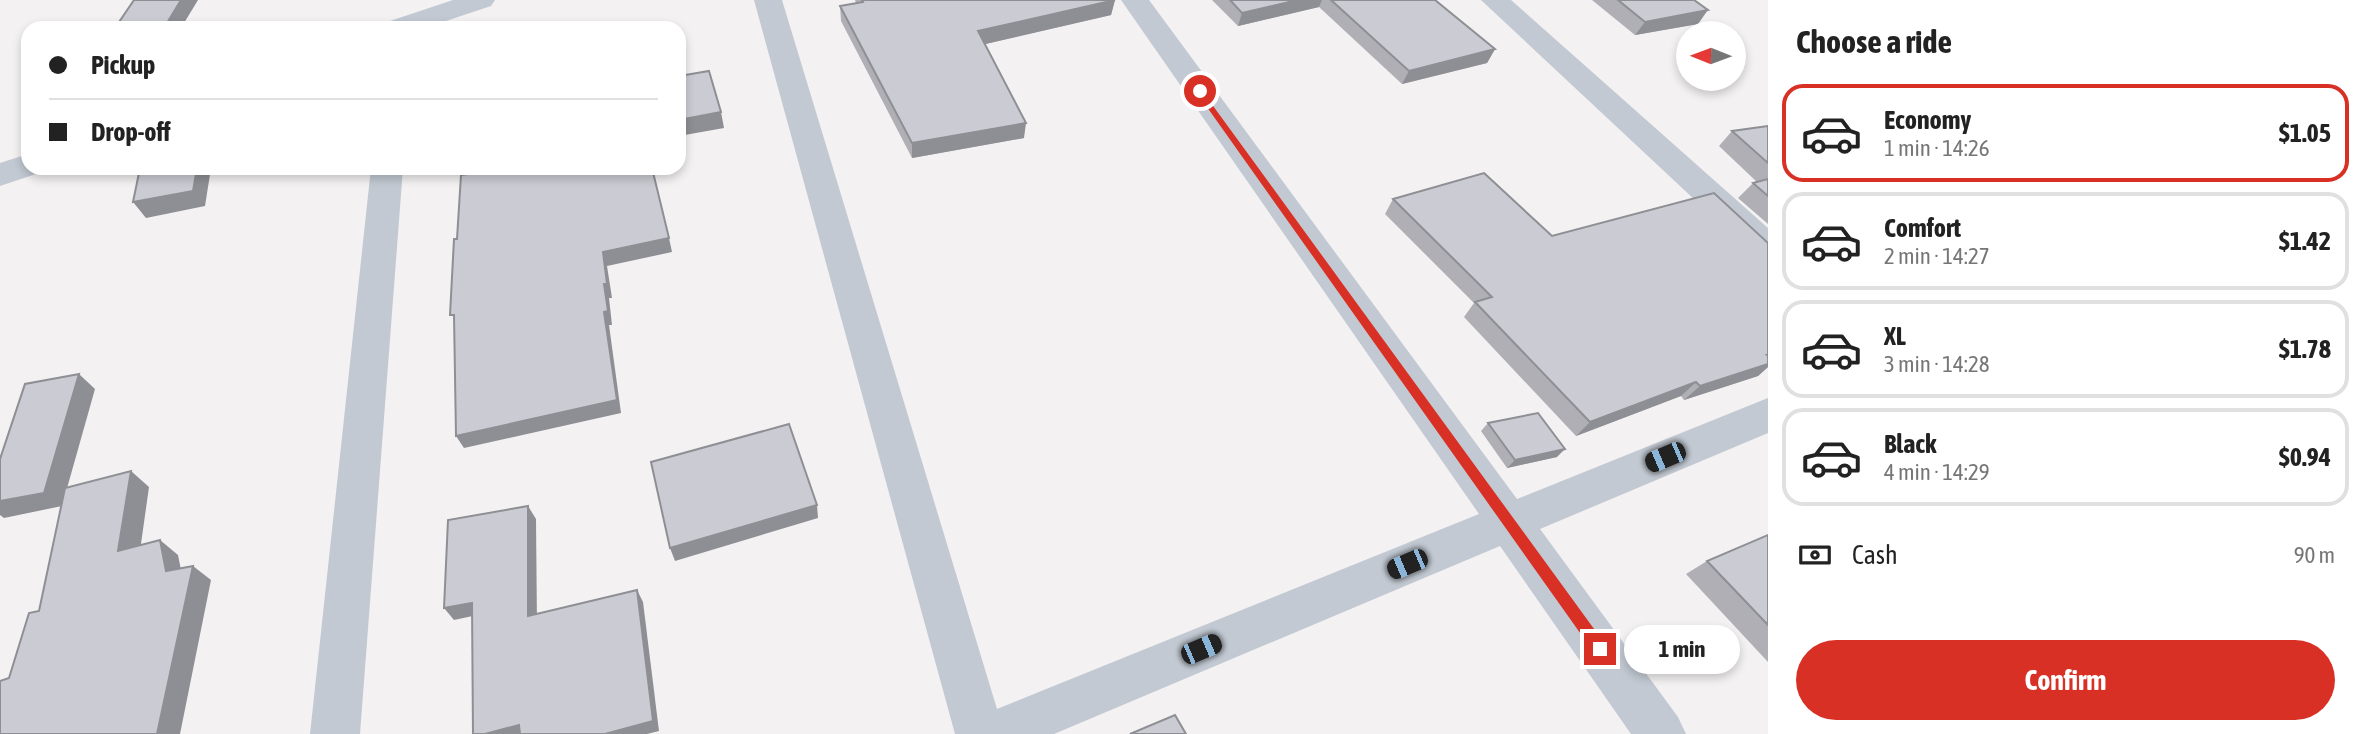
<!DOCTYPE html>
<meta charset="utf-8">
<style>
:root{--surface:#fff;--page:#f2f2f2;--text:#222;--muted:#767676;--line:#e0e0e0;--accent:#d93025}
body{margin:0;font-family:"Asap Condensed",sans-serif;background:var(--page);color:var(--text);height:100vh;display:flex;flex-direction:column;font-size:26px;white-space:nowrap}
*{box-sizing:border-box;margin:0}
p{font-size:23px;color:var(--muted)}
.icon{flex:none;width:38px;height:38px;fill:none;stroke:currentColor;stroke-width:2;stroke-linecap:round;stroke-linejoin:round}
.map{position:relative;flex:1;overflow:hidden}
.sheet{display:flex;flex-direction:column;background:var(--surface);width:595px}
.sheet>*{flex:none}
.top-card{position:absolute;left:21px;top:21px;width:665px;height:154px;border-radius:21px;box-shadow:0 4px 10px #0003;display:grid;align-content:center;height:154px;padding:0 28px;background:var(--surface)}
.needle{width:46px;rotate:271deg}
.controls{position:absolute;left:1676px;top:21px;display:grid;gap:14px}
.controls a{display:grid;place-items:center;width:70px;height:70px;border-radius:50%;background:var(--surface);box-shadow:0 4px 10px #0003;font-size:35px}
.end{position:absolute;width:32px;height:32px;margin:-16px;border:9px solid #d93025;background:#fff;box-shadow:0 0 0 4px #fff}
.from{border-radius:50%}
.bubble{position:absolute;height:49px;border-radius:24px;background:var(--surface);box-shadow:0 4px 10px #0003;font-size:23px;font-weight:700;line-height:49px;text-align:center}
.car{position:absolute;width:21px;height:42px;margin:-21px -10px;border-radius:9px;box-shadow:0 0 5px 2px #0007;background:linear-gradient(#222 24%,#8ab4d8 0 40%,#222 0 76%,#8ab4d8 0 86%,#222 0)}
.top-card b{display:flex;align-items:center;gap:24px;height:66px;font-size:26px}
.top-card b+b{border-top:2px solid var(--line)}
.top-card i{width:18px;height:18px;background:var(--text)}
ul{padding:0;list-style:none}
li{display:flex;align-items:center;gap:21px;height:98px;margin:0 14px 10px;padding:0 14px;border:4px solid var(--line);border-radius:21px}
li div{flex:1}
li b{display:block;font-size:26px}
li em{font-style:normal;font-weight:700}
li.current{border-color:var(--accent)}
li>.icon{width:63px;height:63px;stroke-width:1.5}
h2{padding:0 28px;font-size:32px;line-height:84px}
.pay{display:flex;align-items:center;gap:18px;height:77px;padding:0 28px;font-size:26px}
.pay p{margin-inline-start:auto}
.cta{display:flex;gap:14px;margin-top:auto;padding:14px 28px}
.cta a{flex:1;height:80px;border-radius:42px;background:var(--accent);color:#fff;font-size:28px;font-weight:700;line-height:80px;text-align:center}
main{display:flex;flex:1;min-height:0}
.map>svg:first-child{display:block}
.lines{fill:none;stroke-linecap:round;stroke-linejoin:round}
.minor{fill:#c2c9d2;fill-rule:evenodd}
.wall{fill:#afafb5}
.shaded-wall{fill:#8e8f94}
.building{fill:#cbccd3;stroke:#8e8f94;stroke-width:2}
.route{fill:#d93025}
</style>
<main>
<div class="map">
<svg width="1768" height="734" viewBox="0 0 1768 734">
<rect width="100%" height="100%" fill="#f3f1f1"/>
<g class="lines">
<!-- minor -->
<g class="minor">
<path d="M453,0H495L491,6L425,28H383L387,22Z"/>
<path d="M754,0H782L997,709L1479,514L1121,0H1149L1517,499L1768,398V433L1540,529L1678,717L1686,734H1631L1500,546L1054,734H955Z"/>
<path d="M1481,0H1511L1768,228V261L1756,257Z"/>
<path d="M28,154V168H42L39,173L0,186V163Z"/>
<path d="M371,168H403L360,734H310Z"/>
</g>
</g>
<!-- wall -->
<g class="wall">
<path d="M855,0H1115L1111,15L985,44L1024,138L912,158L841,21L840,6L856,3Z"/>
<path d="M1212,0H1435L1495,49L1487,63L1402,84L1319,7L1238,26Z"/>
<path d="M1592,0H1694L1698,24L1635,35Z"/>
<path d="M1768,126V224L1738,198L1753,183L1757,182L1719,146L1732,131Z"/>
<path d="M1393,199L1552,236L1768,243V367L1758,376L1684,400L1681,396L1576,436L1464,317L1474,303L1385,214Z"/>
<path d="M1488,423L1557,457L1507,468L1481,431Z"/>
<path d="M1768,535V662L1686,574L1707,561Z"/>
</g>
<!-- shaded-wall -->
<g class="shaded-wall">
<path d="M181,0H198L181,28H164Z"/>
<path d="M1115,0L1111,15L977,46L978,31Z"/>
<path d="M1298,0H1322L1319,7L1238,26L1242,13Z"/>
<path d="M1708,10L1698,24L1635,35L1645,22Z"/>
<path d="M1495,49L1487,63L1402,84L1409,71Z"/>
<path d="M721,112L724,128L679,136V120Z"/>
<path d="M1026,123L1024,138L912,158V143Z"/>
<path d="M197,168H211L205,206L146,218L133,202Z"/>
<path d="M669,238L672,252L607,266L612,298H609L612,325H609L621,413L464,448L456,436L604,284L603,252Z"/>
<path d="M1768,364V367L1758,376L1684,400L1700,386Z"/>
<path d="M79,374L95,389L62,506L4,518L0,515V501Z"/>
<path d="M1696,382L1681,396L1576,436L1590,422Z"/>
<path d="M1565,449L1557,457L1507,468L1515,460Z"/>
<path d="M131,471L149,487L138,565L118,551Z"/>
<path d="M817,505L818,518L675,561L670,548Z"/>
<path d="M528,506L536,519L537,627L528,616Z"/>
<path d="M160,540L178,555L184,585L166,571Z"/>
<path d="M193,566L211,580L180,734H157Z"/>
<path d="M637,590L643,602L659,731L647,734H605Z"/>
<path d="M472,603L482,614L454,620L444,608Z"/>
<path d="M519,725L528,734H485Z"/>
</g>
<!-- building -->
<g class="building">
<path d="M134,0H181L164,28H115Z"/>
<path d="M862,0H1115L978,31L1026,123L912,143L840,6L863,2Z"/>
<path d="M1230,0H1298L1242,13Z"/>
<path d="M1331,0H1435L1495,49L1409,71Z"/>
<path d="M1618,0H1694L1708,10L1645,22Z"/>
<path d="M709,71L721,112L679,120V76Z"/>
<path d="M1768,126V163L1732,131Z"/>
<path d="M140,168H197L193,191L133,202Z"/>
<path d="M507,168H652L669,238L603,252L607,284H604L608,311L604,312L617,400L456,436L454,315H450L454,239H457L461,175Z"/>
<path d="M1484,173L1552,236L1714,193L1768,243V355H1767L1768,356V364L1700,386L1696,382L1590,422L1475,302L1492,297L1393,199Z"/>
<path d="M1768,179V196L1753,183Z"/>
<path d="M79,374L44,493L0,501V459L25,384Z"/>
<path d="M1538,413L1565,449L1515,460L1488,423Z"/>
<path d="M789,424L817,505L670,548L651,462Z"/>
<path d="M131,471L118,551L160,540L166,571L193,566L157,734H0V681L9,678L29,613L39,611L65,488Z"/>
<path d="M528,506V616L637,590L653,721L605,734H520L519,725L485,734H473L472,603L444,608L448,520Z"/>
<path d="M1768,535V625L1707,561Z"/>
<path d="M1175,715L1186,734H1130Z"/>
</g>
<!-- route -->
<path class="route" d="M1200,88L1605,644V654H1595L1197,93L1195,91Z"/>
</svg>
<div class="controls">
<a><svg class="needle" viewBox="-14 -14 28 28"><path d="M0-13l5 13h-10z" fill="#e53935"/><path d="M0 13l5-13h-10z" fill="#767676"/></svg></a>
</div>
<i class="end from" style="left:1200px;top:91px"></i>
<i class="end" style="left:1600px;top:649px"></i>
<div class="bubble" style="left:1624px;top:625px;width:116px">1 min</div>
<i class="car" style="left:1665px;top:457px;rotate:247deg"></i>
<i class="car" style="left:1407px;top:564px;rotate:247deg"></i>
<i class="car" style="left:1201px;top:649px;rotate:67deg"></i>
<div class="top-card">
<b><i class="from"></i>Pickup</b>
<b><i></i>Drop-off</b>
</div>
</div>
<section class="sheet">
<h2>Choose a ride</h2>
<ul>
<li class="current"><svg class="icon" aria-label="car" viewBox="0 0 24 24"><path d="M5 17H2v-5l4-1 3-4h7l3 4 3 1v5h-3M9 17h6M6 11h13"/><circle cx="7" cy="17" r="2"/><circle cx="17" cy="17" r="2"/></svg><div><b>Economy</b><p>1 min · 14:26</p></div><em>$1.05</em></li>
<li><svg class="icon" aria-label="car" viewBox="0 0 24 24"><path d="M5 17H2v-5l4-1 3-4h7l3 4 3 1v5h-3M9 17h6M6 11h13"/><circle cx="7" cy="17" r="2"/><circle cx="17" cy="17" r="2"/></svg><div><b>Comfort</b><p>2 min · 14:27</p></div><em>$1.42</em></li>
<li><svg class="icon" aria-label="car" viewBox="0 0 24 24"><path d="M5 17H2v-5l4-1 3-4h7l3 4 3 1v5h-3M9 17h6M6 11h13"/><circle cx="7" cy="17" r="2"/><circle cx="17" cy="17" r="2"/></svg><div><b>XL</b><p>3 min · 14:28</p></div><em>$1.78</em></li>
<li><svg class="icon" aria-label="car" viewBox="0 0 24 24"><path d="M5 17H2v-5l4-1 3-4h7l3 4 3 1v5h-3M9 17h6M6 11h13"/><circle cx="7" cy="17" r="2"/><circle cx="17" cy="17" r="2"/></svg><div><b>Black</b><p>4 min · 14:29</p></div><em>$0.94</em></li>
</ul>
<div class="pay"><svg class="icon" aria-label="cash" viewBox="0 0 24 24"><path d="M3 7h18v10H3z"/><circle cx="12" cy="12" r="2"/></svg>Cash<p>90 m</p></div>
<div class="cta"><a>Confirm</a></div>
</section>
</main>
